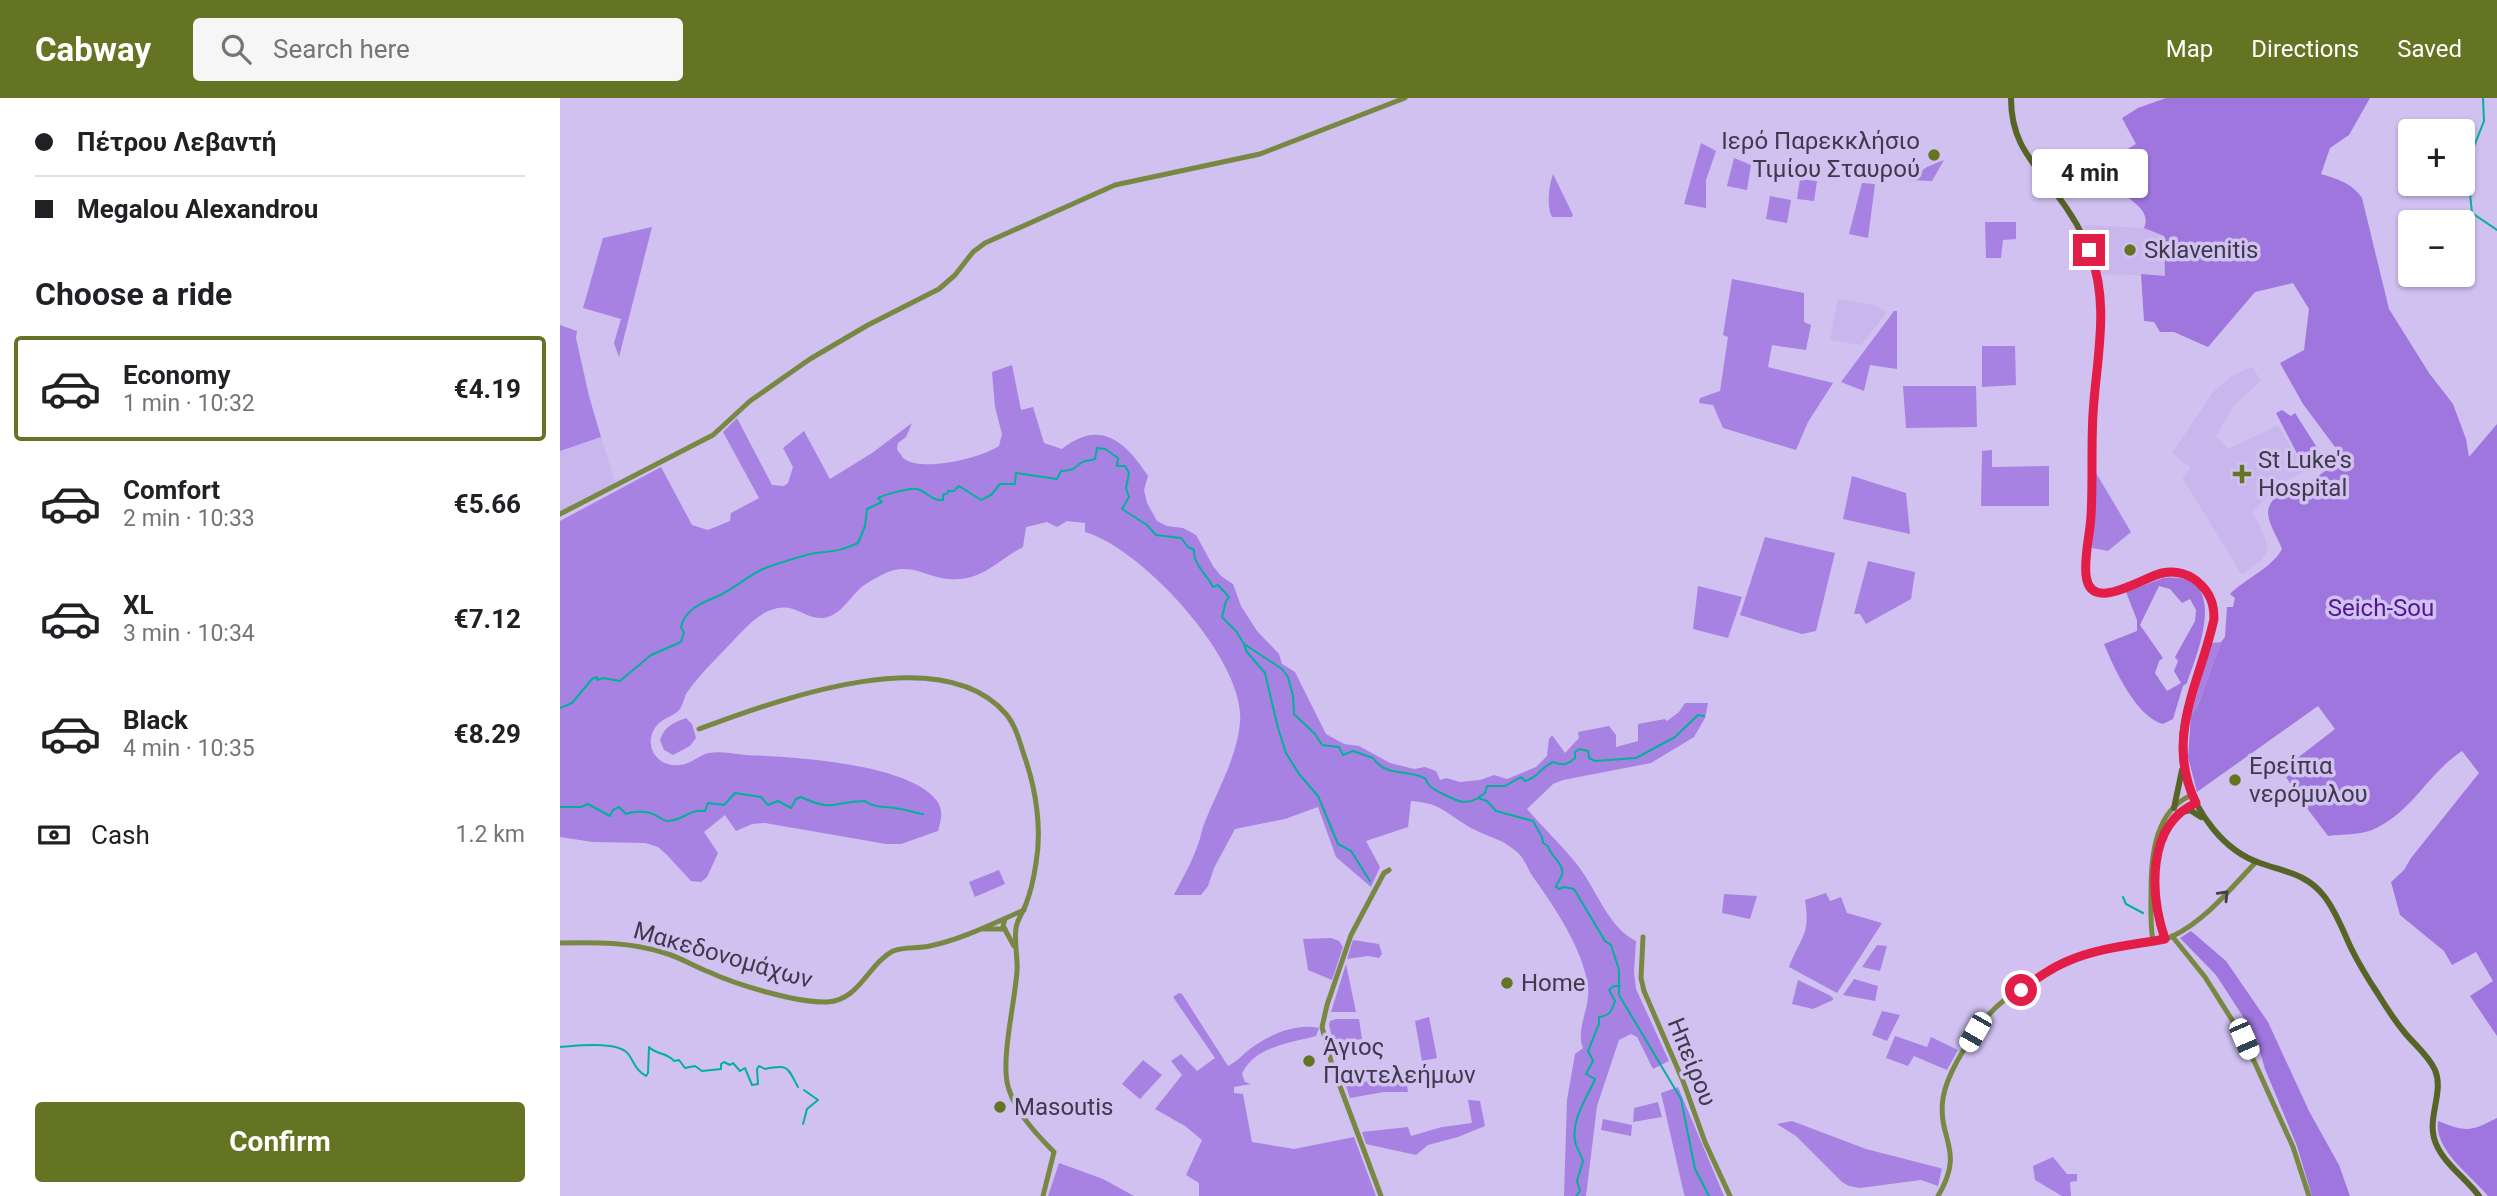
<!DOCTYPE html>
<meta charset="utf-8">
<style>
:root{--surface:#fff;--page:#f6f6f6;--text:#202124;--muted:#757577;--line:#e0e0e0;--accent:#647422}
body{margin:0;font-family:Roboto,sans-serif;background:var(--page);color:var(--text);height:100vh;display:flex;flex-direction:column;font-size:26px;white-space:nowrap}
*{box-sizing:border-box;margin:0}
p{font-size:23px;color:var(--muted)}
.icon{flex:none;width:38px;height:38px;fill:none;stroke:currentColor;stroke-width:2;stroke-linecap:round;stroke-linejoin:round}
.map{position:relative;flex:1;overflow:hidden}
.side{display:flex;flex-direction:column;background:var(--surface);width:560px}
.side>*{flex:none}
.banner{display:grid;align-content:center;height:154px;padding:0 35px;background:var(--surface)}
.fabs{position:absolute;left:1838px;top:21px;display:grid;gap:14px}
.fabs a{display:grid;place-items:center;width:77px;height:77px;border-radius:7px;background:var(--surface);box-shadow:0 2px 5px #0004;font-size:35px}
.end{position:absolute;width:32px;height:32px;margin:-16px;border:9px solid #e11d48;background:#fff;box-shadow:0 0 0 4px #fff}
.from{border-radius:50%}
.bubble{position:absolute;height:49px;border-radius:7px;background:var(--surface);box-shadow:0 2px 5px #0004;font-size:23px;font-weight:700;line-height:49px;text-align:center}
.car{position:absolute;width:21px;height:42px;margin:-21px -10px;border-radius:9px;box-shadow:0 0 5px 2px #0007;background:linear-gradient(#fff 24%,#345 0 40%,#fff 0 76%,#345 0 86%,#fff 0)}
.banner b{display:flex;align-items:center;gap:24px;height:66px;font-size:26px}
.banner b+b{border-top:2px solid var(--line)}
.banner i{width:18px;height:18px;background:var(--text)}
ul{padding:0;list-style:none}
li{display:flex;align-items:center;gap:21px;height:105px;margin:0 14px 10px;padding:0 21px;border:4px solid transparent;border-radius:7px}
li div{flex:1}
li b{display:block;font-size:26px}
li em{font-style:normal;font-weight:700}
li.selected{border-color:var(--accent)}
li>.icon{width:63px;height:63px;stroke-width:1.5}
h2{padding:0 35px;font-size:32px;line-height:84px}
.pay{display:flex;align-items:center;gap:18px;height:77px;padding:0 35px;font-size:26px}
.pay p{margin-inline-start:auto}
.action{display:flex;gap:14px;margin-top:auto;padding:14px 35px}
.action a{flex:1;height:80px;border-radius:7px;background:var(--accent);color:#fff;font-size:28px;font-weight:700;line-height:80px;text-align:center}
header{display:flex;align-items:center;gap:42px;box-sizing:border-box;height:98px;padding:0 35px;background:var(--accent);color:#fff}
header strong{font-size:33px}
nav{display:flex;gap:38px;margin-inline-start:auto;font-size:24px}
.search{width:490px;height:63px;background:var(--page);display:flex;align-items:center;gap:18px;box-sizing:border-box;padding:0 24px;border-radius:7px;color:var(--muted);font-size:26px}
main{display:flex;flex:1;min-height:0}
.map>svg:first-child{display:block}
.built{fill:#c9b6ed}
.green{fill:#a782e2}
.forest{fill:#9f76de;fill-rule:evenodd}
.lines{fill:none;stroke-linecap:round;stroke-linejoin:round}
.stream{stroke:#03b19b;stroke-width:2}
.tertiary{stroke:#788843;stroke-width:5}
.secondary{stroke:#566426;stroke-width:6}
.oneway{stroke:#423d4c}
.route{stroke:#e11d48;stroke-width:9}
.poi-dot{fill:#647422;stroke:#d0c1f0;stroke-width:2.5}
.labels{text-anchor:middle;dominant-baseline:central;stroke-width:7;stroke-linejoin:round;paint-order:stroke}
.poi-label{font-size:24px;fill:#3f394c;stroke:#d0c1f0;text-anchor:start}
.park-label{font-size:24px;fill:#551593;stroke:#d0c1f0}
.street-label{font-size:24px;fill:#3f394c;stroke:#d0c1f0}
</style>
<header>
<strong>Cabway</strong>
<div class="search"><svg class="icon" aria-label="search" viewBox="0 0 24 24"><circle cx="10" cy="10" r="6"/><path d="M15 15l6 6"/></svg>Search here</div>
<nav><a>Map</a><a>Directions</a><a>Saved</a></nav>
</header>
<main>
<section class="side">
<div class="banner">
<b><i class="from"></i>Πέτρου Λεβαντή</b>
<b><i></i>Megalou Alexandrou</b>
</div>
<h2>Choose a ride</h2>
<ul>
<li class="selected"><svg class="icon" aria-label="car" viewBox="0 0 24 24"><path d="M5 17H2v-5l4-1 3-4h7l3 4 3 1v5h-3M9 17h6M6 11h13"/><circle cx="7" cy="17" r="2"/><circle cx="17" cy="17" r="2"/></svg><div><b>Economy</b><p>1 min · 10:32</p></div><em>€4.19</em></li>
<li><svg class="icon" aria-label="car" viewBox="0 0 24 24"><path d="M5 17H2v-5l4-1 3-4h7l3 4 3 1v5h-3M9 17h6M6 11h13"/><circle cx="7" cy="17" r="2"/><circle cx="17" cy="17" r="2"/></svg><div><b>Comfort</b><p>2 min · 10:33</p></div><em>€5.66</em></li>
<li><svg class="icon" aria-label="car" viewBox="0 0 24 24"><path d="M5 17H2v-5l4-1 3-4h7l3 4 3 1v5h-3M9 17h6M6 11h13"/><circle cx="7" cy="17" r="2"/><circle cx="17" cy="17" r="2"/></svg><div><b>XL</b><p>3 min · 10:34</p></div><em>€7.12</em></li>
<li><svg class="icon" aria-label="car" viewBox="0 0 24 24"><path d="M5 17H2v-5l4-1 3-4h7l3 4 3 1v5h-3M9 17h6M6 11h13"/><circle cx="7" cy="17" r="2"/><circle cx="17" cy="17" r="2"/></svg><div><b>Black</b><p>4 min · 10:35</p></div><em>€8.29</em></li>
</ul>
<div class="pay"><svg class="icon" aria-label="cash" viewBox="0 0 24 24"><path d="M3 7h18v10H3z"/><circle cx="12" cy="12" r="2"/></svg>Cash<p>1.2 km</p></div>
<div class="action"><a>Confirm</a></div>
</section>
<div class="map">
<svg width="1937" height="1098" viewBox="0 0 1937 1098">
<rect width="100%" height="100%" fill="#d0c1f0"/>
<!-- built -->
<g class="built">
<path d="M1523,127L1584,130L1604,138L1605,178L1542,176L1538,158Z"/>
<path d="M1278,201L1317,208L1326,215L1301,247L1270,242Z"/>
<path d="M1692,269L1701,283L1675,306L1656,338L1668,351L1718,327L1745,373L1720,387L1692,414L1702,432L1708,451L1702,461L1682,477L1622,379L1631,370L1612,355L1654,293L1672,278Z"/>
<path d="M41,339L55,384L0,413V353Z"/>
</g>
<!-- green -->
<g class="green">
<path d="M1141,45L1156,53L1146,82V110L1124,106Z"/>
<path d="M1174,60L1191,67L1187,92L1167,88Z"/>
<path d="M1384,62L1372,83L1348,82L1367,69Z"/>
<path d="M993,76L1013,117L1012,119H992C986,108 989,88 993,76Z"/>
<path d="M1240,81L1257,83L1254,103L1237,101Z"/>
<path d="M1302,85L1315,86L1308,140L1289,136Z"/>
<path d="M1210,98L1231,102L1227,125L1206,121Z"/>
<path d="M1425,124H1456V141L1443,142L1441,160H1426Z"/>
<path d="M92,129L59,259L54,245L61,221L23,210L43,140Z"/>
<path d="M1172,181L1244,195V224L1251,227L1246,252L1212,247L1208,269L1273,285L1248,324L1236,352L1163,330L1153,307L1139,305L1140,300L1160,293L1168,239L1163,237Z"/>
<path d="M1334,213H1337V271L1310,267L1304,293L1281,284Z"/>
<path d="M0,227L17,233L16,240L29,298L41,339L0,353Z"/>
<path d="M1422,248H1455L1456,287L1422,289Z"/>
<path d="M452,267L461,312L473,309L484,345L502,351C540,320 566,344 588,378L584,392L587,405L597,423L607,428L623,430L636,437L653,468L661,478L673,486L681,508L697,533L719,556L722,566L735,574L766,636L784,646L799,648L830,665L854,671L865,669L876,673L880,682L886,680L900,684L920,682L934,677L947,681L976,669L987,658L989,641L992,637L1005,655L1019,640L1018,634L1049,628L1056,637V649L1078,643V626L1105,621L1107,623L1119,614L1125,605H1148L1145,620L1134,639L1091,665L1003,682L993,686L967,711C984,731 1003,748 1019,769C1037,793 1049,830 1076,843L1074,874L1076,891L1109,963L1093,971L1077,939L1071,936L1059,942L1037,1008L1026,1098H1004L1007,1002L1015,956L1023,950C1015,932 1031,908 1028,888C1023,851 994,808 973,779C968,772 965,762 959,756C944,741 930,740 913,731C887,717 883,705 851,703L848,729L806,743L820,769L811,789L776,759L758,709L725,721L675,731L654,770L648,788L641,797H614C622,781 631,766 637,749C640,743 641,735 643,729C656,694 677,661 680,624C686,563 582,450 525,434V425L507,423L497,429L487,424L466,429L463,449C436,463 422,484 388,481C368,479 352,466 331,473C322,476 312,482 303,488C290,498 281,518 263,520C252,521 242,514 233,511C208,503 187,528 171,545C156,561 138,578 126,596C124,601 123,606 120,611C114,618 104,620 98,626C81,645 96,670 120,667C131,666 139,657 149,655C160,653 175,656 186,657C232,659 349,665 377,703C384,713 381,722 378,733L341,746H326L205,725L192,726L176,733L165,717L144,734L158,755L147,779L141,784L131,783L106,756L98,749L85,745L33,744L0,739V423L101,369L132,427L148,432L170,423L171,415L199,400L163,334L177,320L212,387L224,388L228,385L233,369L223,350L244,333L270,381L312,355L352,325L346,339L338,345L337,351C337,352 343,359 343,360C361,375 421,360 439,348L442,336L435,309L432,274Z"/>
<path d="M1343,288H1416L1417,329L1346,330Z"/>
<path d="M1432,352V369L1489,368V408H1421L1422,353Z"/>
<path d="M1536,375L1571,434L1548,453L1532,450Z"/>
<path d="M1292,378L1346,395L1350,436L1283,421Z"/>
<path d="M1205,439L1275,455L1256,533L1242,536L1180,517Z"/>
<path d="M1308,463L1355,474L1351,501L1306,526L1300,516H1294Z"/>
<path d="M1138,488L1182,499L1168,540L1133,531Z"/>
<path d="M1661,544L1637,610L1631,617L1651,545Z"/>
<path d="M126,620L132,626L136,640L130,648L113,657L104,652L100,642C105,628 113,625 126,620Z"/>
<path d="M439,772L445,786L415,799L409,784Z"/>
<path d="M1266,795L1270,803L1281,799L1287,815L1322,825L1277,895L1229,869C1240,840 1251,837 1245,802Z"/>
<path d="M1164,796L1197,798L1190,821L1162,815Z"/>
<path d="M771,840L779,843L783,849L772,882L748,872L743,841Z"/>
<path d="M793,842L819,846L822,856L819,860L808,858L787,861Z"/>
<path d="M1317,847L1327,848L1320,873L1302,869Z"/>
<path d="M786,866L796,914H771Z"/>
<path d="M1294,881L1318,888L1315,903L1283,897Z"/>
<path d="M1238,882L1269,897L1273,900V902L1253,911L1232,906Z"/>
<path d="M619,895L622,896L668,968C677,964 683,956 690,951C708,937 736,925 759,930L756,938C730,945 693,949 682,976L685,984L691,986L674,989V995L683,996L692,1044L734,1051L794,1039L816,1098H639V1085L626,1077L642,1042L625,1028L595,1011L622,977L611,963L621,956L637,973L655,960L613,899Z"/>
<path d="M1322,913L1340,917L1327,943L1312,937Z"/>
<path d="M869,919L877,960L862,963L855,923Z"/>
<path d="M776,921H799L802,941L774,947L769,927L770,923Z"/>
<path d="M1335,938L1367,949L1371,939L1398,952L1387,972L1354,958L1348,968L1326,960Z"/>
<path d="M583,962L602,977L580,1001L562,986Z"/>
<path d="M845,975L848,994H824L790,1000L786,988Z"/>
<path d="M1118,989L1164,1098H1125L1124,1096L1101,995Z"/>
<path d="M908,1002L920,1003L925,1028L898,1039L868,1047L856,1057L806,1046L802,1034L848,1029L851,1038L882,1029L912,1025Z"/>
<path d="M1098,1004L1102,1019L1073,1024L1074,1010Z"/>
<path d="M1043,1021L1072,1027L1071,1038L1041,1032Z"/>
<path d="M1232,1023L1306,1051L1380,1070L1382,1071L1378,1088L1361,1082L1300,1090L1289,1088L1282,1084L1236,1038L1217,1026Z"/>
<path d="M1493,1059L1507,1076H1517V1083L1510,1084L1511,1098H1502L1475,1082L1473,1068Z"/>
<path d="M499,1065L543,1081L574,1098H488Z"/>
</g>
<!-- forest -->
<g class="forest">
<path d="M1606,0H1810L1789,37L1770,50L1761,76C1777,81 1792,85 1802,100L1829,211L1869,275L1893,306L1906,341L1909,359L1937,326V938L1910,898L1933,883L1916,854L1892,867L1884,853L1840,817L1831,784L1844,772L1851,760L1919,675L1902,653C1868,675 1851,716 1812,732C1800,737 1782,736 1768,738L1737,697L1722,672L1775,631L1758,608L1637,694L1628,659L1631,617L1637,610L1661,544L1665,539L1667,509H1673L1675,500L1670,496C1685,481 1713,469 1722,451C1718,440 1708,426 1708,414C1710,393 1737,390 1751,383C1762,377 1772,366 1781,357L1743,306L1720,265L1744,252L1749,211L1733,185L1695,194L1648,249L1614,234H1600L1594,224L1584,223L1581,176L1605,178L1604,138L1584,130C1592,112 1570,102 1557,92L1556,80L1543,66L1576,46L1562,20L1578,10Z"/>
<path d="M1722,312L1731,318L1735,315L1763,359L1744,369L1716,315Z"/>
<path d="M1603,480C1671,473 1639,552 1627,585L1623,588L1613,621L1603,626C1576,619 1554,570 1544,546L1577,533V522L1566,494ZM1599,488L1610,491L1622,505L1630,501L1636,512L1635,523L1615,559L1618,563L1614,573L1621,585L1607,593L1595,575L1599,563L1603,560L1580,527Z"/>
<path d="M1631,833L1666,863L1708,924L1749,1013L1779,1067L1790,1098H1752L1737,1048L1705,971L1695,937L1656,877L1620,840Z"/>
<path d="M1937,1020V1098H1928C1910,1076 1874,1052 1878,1023C1906,1034 1910,1034 1937,1020Z"/>
</g>
<g class="lines">
<!-- stream -->
<g class="stream">
<path d="M1923,0L1924,23L1907,66L1912,115L1937,132"/>
<path d="M684,547L687,554L705,575L718,630L726,655L739,676L758,698L778,746L791,753L810,783"/>
<path d="M0,610L12,605L32,581L37,579V582L43,580L60,583L91,557L121,544L124,534L121,530C124,512 141,505 156,499C173,492 187,478 203,471C212,467 248,456 256,455C274,453 280,453 298,445L305,428L307,411L322,404L318,400C324,397 351,389 357,391C368,394 371,403 383,402V397L388,395V393H394L399,388L421,402L431,397L440,386H455L456,375L497,381L501,373C517,373 516,366 525,363C529,363 532,362 535,361L537,350L545,351L558,360L557,368H565L569,375L566,390L569,399L562,411L587,427L596,437L621,440L628,449L634,452C633,467 647,476 653,489L658,487L669,499L666,503L662,519L676,533L684,546L722,571L728,579L733,598L734,616L755,636L762,647L779,649L783,657L793,653L813,660C825,678 845,672 862,679C870,682 864,682 869,687C872,691 879,694 883,696C896,702 904,708 918,700L927,703L936,713L973,723L982,739L983,745L988,748C990,758 1005,766 1002,777C1001,781 997,784 996,789L999,791L1004,789L1014,791L1045,843L1051,847L1059,872V897L1121,1001L1135,1071L1149,1098"/>
<path d="M919,699L925,695L927,688H945L961,679L965,683C978,680 981,669 993,664C1003,668 1007,667 1015,660V654L1019,651L1028,653L1029,660L1035,663L1076,660L1115,639L1138,617L1144,618"/>
<path d="M0,709H21L28,706L50,718L53,712L59,709L66,716C73,713 86,713 93,716C99,718 102,723 108,723C125,722 128,711 145,713L148,705L164,707L175,695L201,699L208,707L218,703L231,710L236,701L241,699C275,715 272,703 305,703C315,711 328,708 340,711C348,712 355,715 363,716"/>
<path d="M1563,799L1566,806L1583,815"/>
<path d="M0,949C15,948 60,942 69,957C75,966 76,972 86,978L88,975L89,949C96,957 107,954 114,963L119,962L125,970L135,968L142,973L161,971V966L164,964L170,967L173,965L180,973L185,970L192,987L198,986L197,971L199,968L205,971C229,966 227,969 238,989"/>
<path d="M243,1026L247,1011L258,1002L244,992"/>
<path d="M1016,1098L1020,1093L1017,1083L1023,1063C1021,1057 1018,1052 1016,1047C1009,1024 1027,1000 1035,981L1026,976L1033,963L1028,953L1039,926V919C1049,918 1052,913 1055,903L1049,892L1054,888H1060"/>
</g>
<!-- tertiary -->
<g class="tertiary">
<path d="M0,416L153,337L190,303L250,261L308,227L379,191L395,177L413,154L425,145L555,87L700,56L845,0"/>
<path d="M139,631C216,603 380,540 446,616C456,628 460,645 465,660C476,692 482,731 476,765C474,779 471,793 466,806C463,814 457,822 456,830C454,845 458,859 457,873C455,903 442,956 447,984C452,1010 475,1035 494,1054L483,1098"/>
<path d="M445,821L443,828L454,848"/>
<path d="M424,831H445"/>
<path d="M1612,838L1645,879L1684,941L1733,1049L1749,1098"/>
<path d="M1083,839L1081,880L1084,893L1123,983L1145,1044L1170,1098"/>
<path d="M1604,841C1591,797 1585,726 1636,705"/>
<path d="M1593,843C1590,826 1591,810 1591,793C1591,758 1595,712 1632,697"/>
<path d="M0,845C35,844 71,844 105,855C121,860 134,868 149,874C177,887 237,905 267,904C300,902 308,866 333,853C344,848 359,851 370,848C403,841 434,825 464,812"/>
<path d="M821,1098L772,967L762,929L767,907L791,837L824,775L829,772"/>
<path d="M1378,1098C1406,1051 1377,1042 1383,1000C1387,976 1405,949 1419,929C1443,893 1508,859 1550,851C1570,847 1594,847 1613,838C1646,822 1671,790 1696,764"/>
</g>
<!-- secondary -->
<g class="secondary">
<path d="M1451,0C1451,43 1470,61 1494,93C1516,121 1534,153 1539,188C1545,230 1536,272 1533,315C1531,348 1533,382 1531,415C1530,433 1521,467 1527,484C1543,523 1605,447 1642,487C1651,497 1655,507 1654,521C1643,573 1610,626 1626,680C1637,716 1664,753 1700,765C1725,774 1747,776 1764,798C1776,813 1783,833 1791,850C1799,866 1808,881 1818,896C1826,909 1835,923 1845,935C1855,947 1868,957 1875,972C1884,993 1868,1018 1874,1040C1880,1063 1905,1079 1919,1098"/>
<path d="M1614,710L1622,672"/>
<path d="M1618,715L1630,712L1641,719"/>
</g>
</g>
<!-- one-way arrows -->
<defs><path id="oneway-chevron" d="M-2-3.5L2.5 0L-2 3.5" fill="none" stroke-width="1.6" stroke-linecap="round" stroke-linejoin="round" transform="scale(1.75)"/></defs>
<use class="oneway" href="#oneway-chevron" transform="translate(1664 797) rotate(-46)"/>
<g class="lines">
<!-- route -->
<path class="route" d="M1461,892C1476,881 1491,870 1508,863C1538,850 1572,847 1605,841C1590,797 1586,727 1636,705C1604,640 1640,585 1654,521C1654,507 1651,497 1641,487C1631,476 1616,472 1602,475C1583,479 1530,517 1526,477C1524,458 1530,437 1531,418C1533,384 1531,350 1533,316C1536,262 1551,205 1529,152"/>
</g>
<!-- markers -->
<g class="poi-dot">
<circle cx="1374" cy="57" r="7"/>
<circle cx="1570" cy="152" r="7"/>
<path d="M1678.5 365.5h7v7h7v7h-7v7h-7v-7h-7v-7h7z"/>
<circle cx="1675" cy="682" r="7"/>
<circle cx="947" cy="885" r="7"/>
<circle cx="749" cy="963" r="7"/>
<circle cx="440" cy="1009" r="7"/>
</g>
<g class="labels">
<!-- poi labels -->
<g class="poi-label">
<text x="1360" y="43" text-anchor="end">Ιερό Παρεκκλήσιο<tspan x="1360" dy="28">Τιμίου Σταυρού</tspan></text>
<text x="1584" y="152">Sklavenitis</text>
<text x="1698" y="362">St Luke's<tspan x="1698" dy="28">Hospital</tspan></text>
<text x="1689" y="668">Ερείπια<tspan x="1689" dy="28">νερόμυλου</tspan></text>
<text x="961" y="885">Home</text>
<text x="763" y="949">Άγιος<tspan x="763" dy="28">Παντελεήμων</tspan></text>
<text x="454" y="1009">Masoutis</text>
</g>
<!-- park labels -->
<g class="park-label">
<text x="1821" y="510">Seich-Sou</text>
</g>
<!-- street labels -->
<g class="street-label">
<text transform="translate(163 857) rotate(16)">Μακεδονομάχων</text>
<text transform="translate(1132 964) rotate(68)">Ηπείρου</text>
</g>
</g>
</svg>
<div class="fabs">
<a>+</a>
<a>−</a>
</div>
<i class="end from" style="left:1461px;top:892px"></i>
<i class="end" style="left:1529px;top:152px"></i>
<div class="bubble" style="left:1472px;top:51px;width:116px">4 min</div>
<i class="car" style="left:1415px;top:934px;rotate:210deg"></i>
<i class="car" style="left:1684px;top:941px;rotate:157deg"></i>
</div>
</main>
